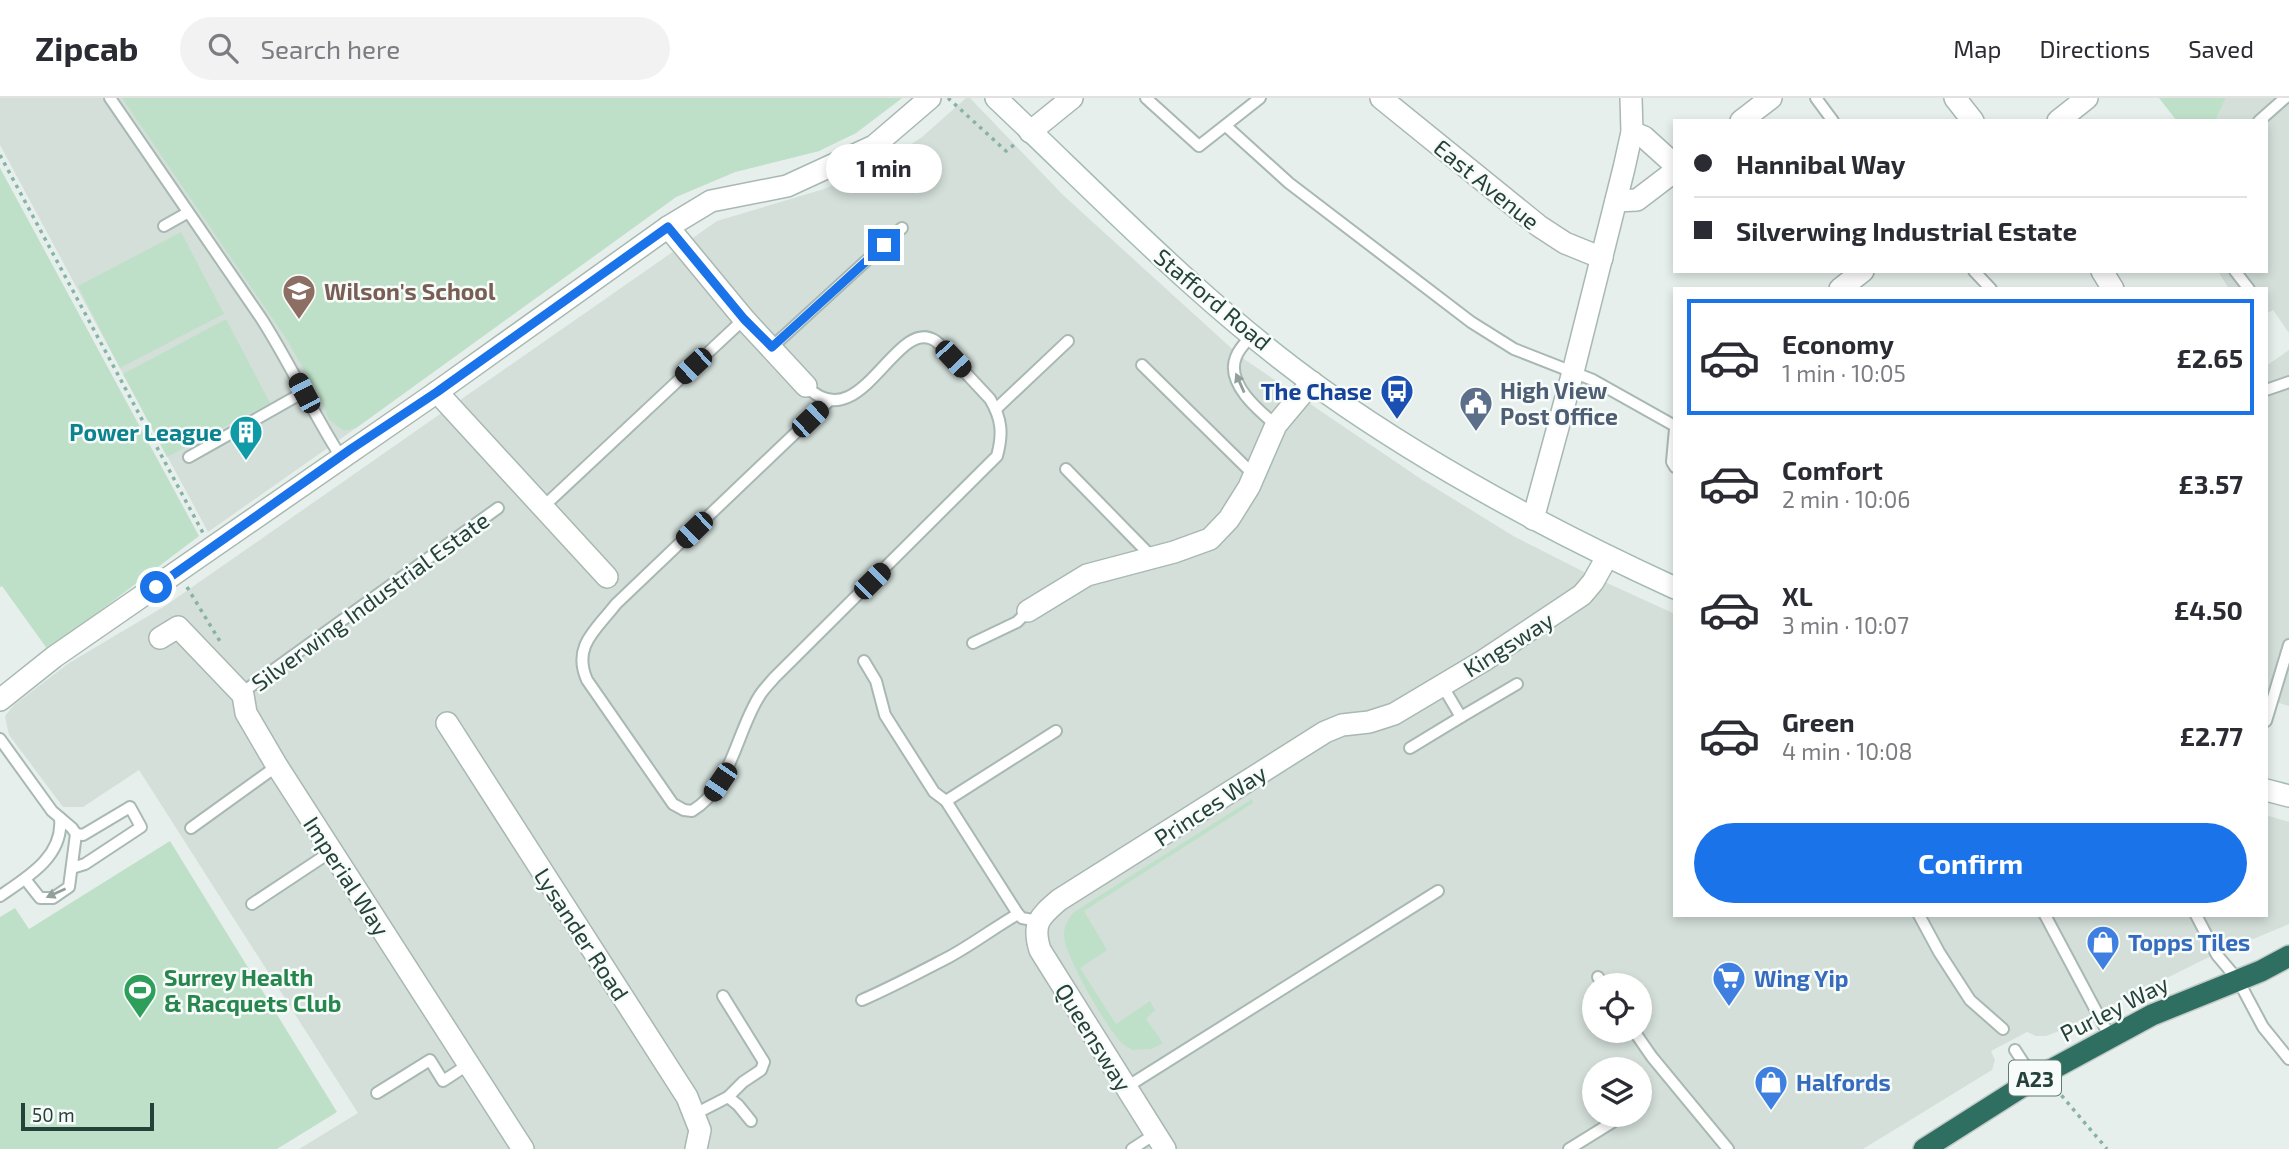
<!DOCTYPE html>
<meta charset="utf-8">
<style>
:root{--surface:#fff;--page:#f2f2f3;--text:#2b2b33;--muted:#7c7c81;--line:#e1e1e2;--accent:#1a73e8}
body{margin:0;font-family:"Exo 2",sans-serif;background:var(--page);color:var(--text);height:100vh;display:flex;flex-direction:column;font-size:26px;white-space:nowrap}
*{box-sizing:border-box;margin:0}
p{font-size:23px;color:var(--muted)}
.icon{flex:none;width:38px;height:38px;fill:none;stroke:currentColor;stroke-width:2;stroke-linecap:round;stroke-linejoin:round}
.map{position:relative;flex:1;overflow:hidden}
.details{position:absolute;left:1673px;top:189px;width:595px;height:630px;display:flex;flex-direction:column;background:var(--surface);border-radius:0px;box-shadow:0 4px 10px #0003}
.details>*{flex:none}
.top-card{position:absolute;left:1673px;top:21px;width:595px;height:154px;border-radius:0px;box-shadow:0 4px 10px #0003;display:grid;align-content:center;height:154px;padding:0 21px;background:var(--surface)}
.buttons{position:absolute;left:1582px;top:875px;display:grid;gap:14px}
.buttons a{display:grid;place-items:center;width:70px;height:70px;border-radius:50%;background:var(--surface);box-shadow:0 4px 10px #0003;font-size:35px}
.scale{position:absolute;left:21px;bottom:18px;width:133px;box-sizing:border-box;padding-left:7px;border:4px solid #24423a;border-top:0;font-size:19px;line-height:24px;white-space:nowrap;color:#24423a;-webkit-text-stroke:5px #f7fbf9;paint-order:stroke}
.end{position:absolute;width:32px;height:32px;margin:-16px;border:9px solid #1a73e8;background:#fff;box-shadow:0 0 0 4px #fff}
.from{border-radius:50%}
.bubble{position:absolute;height:49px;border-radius:24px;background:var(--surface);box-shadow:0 4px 10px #0003;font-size:23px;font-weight:700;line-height:49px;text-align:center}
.car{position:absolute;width:21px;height:42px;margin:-21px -10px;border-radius:9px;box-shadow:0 0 5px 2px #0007;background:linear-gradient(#222 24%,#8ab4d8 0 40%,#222 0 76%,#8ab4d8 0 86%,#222 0)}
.top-card b{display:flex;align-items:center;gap:24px;height:66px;font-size:26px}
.top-card b+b{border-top:2px solid var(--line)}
.top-card i{width:18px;height:18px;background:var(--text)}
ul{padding:12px 0 0;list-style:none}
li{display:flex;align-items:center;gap:21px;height:116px;margin:0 14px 10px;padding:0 7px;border:4px solid transparent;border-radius:0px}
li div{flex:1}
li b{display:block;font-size:26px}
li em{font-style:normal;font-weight:700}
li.selected{border-color:var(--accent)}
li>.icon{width:63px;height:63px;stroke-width:1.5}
.primary-button{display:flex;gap:14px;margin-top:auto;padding:14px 21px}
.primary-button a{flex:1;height:80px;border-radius:42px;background:var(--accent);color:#fff;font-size:28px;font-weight:700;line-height:80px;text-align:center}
header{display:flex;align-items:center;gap:42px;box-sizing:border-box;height:98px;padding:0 35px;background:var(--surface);border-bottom:2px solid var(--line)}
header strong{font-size:33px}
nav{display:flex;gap:38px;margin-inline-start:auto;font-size:24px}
.search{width:490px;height:63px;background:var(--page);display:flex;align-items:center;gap:18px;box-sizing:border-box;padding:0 24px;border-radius:38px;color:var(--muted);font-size:26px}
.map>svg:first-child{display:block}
.built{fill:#d4dfda;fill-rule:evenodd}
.green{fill:#bfe0c8}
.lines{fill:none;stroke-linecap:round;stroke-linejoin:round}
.lane-casing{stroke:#a8b8b2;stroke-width:14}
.street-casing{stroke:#a8b8b2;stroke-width:24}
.secondary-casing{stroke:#a4bbb3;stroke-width:24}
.highway-casing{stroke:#c2cac8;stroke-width:24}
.path{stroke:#86b3a5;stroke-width:3.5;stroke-dasharray:3.5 5;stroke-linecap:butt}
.lane{stroke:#fff;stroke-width:10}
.street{stroke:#fff;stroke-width:21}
.secondary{stroke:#fff;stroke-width:21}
.highway{stroke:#2f6f62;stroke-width:21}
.oneway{fill:#92a09c}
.route{stroke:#1a73e8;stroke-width:9}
.labels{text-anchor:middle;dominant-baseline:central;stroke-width:5;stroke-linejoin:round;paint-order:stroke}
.shield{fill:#f7fbf9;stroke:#637a73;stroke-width:2}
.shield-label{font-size:21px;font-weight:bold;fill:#24423a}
.street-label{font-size:23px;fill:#24423a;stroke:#f7fbf9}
.education-label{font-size:23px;font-weight:bold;fill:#785e54;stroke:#f7fbf9;text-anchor:start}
.service-label{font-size:23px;font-weight:bold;fill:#4e5e75;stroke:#f7fbf9;text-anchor:start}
.transit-label{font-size:23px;font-weight:bold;fill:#164399;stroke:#f7fbf9;text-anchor:end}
.culture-label{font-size:23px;font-weight:bold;fill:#0d838f;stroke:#f7fbf9;text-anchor:end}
.shop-label{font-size:23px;font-weight:bold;fill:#366cbe;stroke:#f7fbf9;text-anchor:start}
.leisure-label{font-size:23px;font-weight:bold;fill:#27864d;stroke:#f7fbf9;text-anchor:start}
</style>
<header>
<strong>Zipcab</strong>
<div class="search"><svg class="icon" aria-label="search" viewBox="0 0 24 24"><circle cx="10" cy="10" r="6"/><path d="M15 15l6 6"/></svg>Search here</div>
<nav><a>Map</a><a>Directions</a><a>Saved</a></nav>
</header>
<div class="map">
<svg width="2289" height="1051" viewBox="0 0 2289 1051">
<rect width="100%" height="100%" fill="#e6efeb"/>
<!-- built -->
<g class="built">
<path d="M0,0H902L856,35L819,53L735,74L676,99L356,330L208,434L0,47Z"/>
<path d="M966,0H970L1063,97L1241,259L1424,383L1515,439L1596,480L1675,516V817H2266V717L2289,724V826L2205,861L2064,931L2046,938H2036L2027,934L1991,953L1995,962L1992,972L1863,1051H299L358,1015L139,672L83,709H63L9,637L5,618L14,607L69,565L165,508L717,123L824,91L882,66L922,39ZM1594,887H1640V933H1594ZM1594,971H1640V1017H1594Z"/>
<path d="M2226,0H2289V235L2273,212L2266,216V191H2229L2218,173H2266V23H2215Z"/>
<path d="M2289,252V608L2266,601V268Z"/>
</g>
<!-- green -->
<g class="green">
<path d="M122,0H902L856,35L819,53L735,74L676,99L356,330L344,333L329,322L321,302L287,242Z"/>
<path d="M2159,0H2226L2215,23H2177Z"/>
<path d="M0,70L199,438L48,552L2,488L0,489Z"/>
<path d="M181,134L224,216L120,270L78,188Z"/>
<path d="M226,221L270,305L167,359L123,276Z"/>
<path d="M1252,701L1253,705L1084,813L1107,852L1080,870L1116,926L1150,903L1155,912L1146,921L1161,942L1162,946L1151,951L1132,952C1128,949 1122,946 1119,942C1105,926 1061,853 1064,834C1065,826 1069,820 1074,814Z"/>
<path d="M170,743L337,1014L277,1051H0V819L15,810L29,831Z"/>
</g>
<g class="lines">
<defs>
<g id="lane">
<path d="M110,0C160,74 211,146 261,220C290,265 312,314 341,359"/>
<path d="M1146,0L1199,48L1260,0"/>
<path d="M1816,0L1833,23"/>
<path d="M2259,23L2285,0"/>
<path d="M1226,28L1289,85L1471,224L1514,251L1593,282L1675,328"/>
<path d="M164,128L187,115"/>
<path d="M1974,173L1991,191"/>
<path d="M2235,173L2249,191"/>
<path d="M1253,236C1247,243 1239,250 1236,259C1225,285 1259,313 1276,327"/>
<path d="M772,249L902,130"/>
<path d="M1142,267L1254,377"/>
<path d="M806,288C860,343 895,219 934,242C940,245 945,253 949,257C963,272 976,286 990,301C1002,321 1003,336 997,358L774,580C769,586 764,591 760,597C736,634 732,689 692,713L684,712L673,706L587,582C572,548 596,532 616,506L829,303"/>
<path d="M2266,292L2289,284"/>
<path d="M996,311L1068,243"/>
<path d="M1675,331L1672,364L1675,369"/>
<path d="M189,359L304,294"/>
<path d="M1066,371L1152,459"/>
<path d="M543,409L744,221"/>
<path d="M973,545L1017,524L1028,513"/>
<path d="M864,563L876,583L885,617L934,694L946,703L1018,816"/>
<path d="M243,597L247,591L498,410"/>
<path d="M1461,619L1517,586"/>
<path d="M2266,623L2289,547"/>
<path d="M0,641L52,713L72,730L76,736L69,789L53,800H40L25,781"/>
<path d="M1410,650L1461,619L1442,587"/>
<path d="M946,703L1056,633"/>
<path d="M191,730L277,668"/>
<path d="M72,770L85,766L141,729L130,709L83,737L76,736"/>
<path d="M0,798C28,779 64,758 60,720"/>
<path d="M252,806L332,753"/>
<path d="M1919,817L1939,854L1970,902L2003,931"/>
<path d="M2045,817L2110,939"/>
<path d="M2196,817L2217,857L2238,882L2263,929L2289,961"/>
<path d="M1598,879L1603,887"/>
<path d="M862,902C892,889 920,874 949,859C973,846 995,829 1018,816L1022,820L1038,823"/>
<path d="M1634,933L1652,959L1728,1051"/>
<path d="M2015,952L2034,981"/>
<path d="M1125,990L1438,793"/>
<path d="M377,995L430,962L443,983L469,966"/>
<path d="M728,999L738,1007L751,1023"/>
<path d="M695,1016L728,999L743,984L761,972L764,964L723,898"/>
<path d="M1132,1051L1155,1036"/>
<path d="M1569,1051L1624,1017"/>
</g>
<g id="street">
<path d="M1381,0L1539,128L1565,145L1602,160"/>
<path d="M1955,0L1973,23"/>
<path d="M1741,23L1771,0"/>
<path d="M2058,23L2087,0"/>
<path d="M1030,34L1072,0"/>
<path d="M1632,34L1644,39L1675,67"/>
<path d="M1616,103L1637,102L1675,73"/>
<path d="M668,129L744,221L806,288"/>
<path d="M2102,173L2113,191"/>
<path d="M1840,191L1863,173"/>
<path d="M437,294L607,479"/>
<path d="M1533,421L1573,274L1624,70L1632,34L1631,0"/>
<path d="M1028,513L1087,477L1174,454L1210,441L1229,421L1249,389L1276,327L1312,284"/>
<path d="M160,540L178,529L243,597L246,615L277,668L523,1051"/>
<path d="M0,602L54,559L437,294L668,129L711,103L787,88L874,48L930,0"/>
<path d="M447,625L687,999L700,1032L696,1051"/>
<path d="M1165,1051L1040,852C1032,826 1039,819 1059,802L1325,634L1342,627L1369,624L1394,616L1483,563L1582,497L1593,484L1607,459"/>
</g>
<g id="secondary">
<path d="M996,0C1102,100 1204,208 1324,293C1434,371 1553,434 1675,490"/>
<path d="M2266,692L2289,698"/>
</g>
<path id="highway" d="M1924,1051L2034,981L2152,917L2261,873L2289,858"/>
</defs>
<!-- lane casing -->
<use href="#lane" class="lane-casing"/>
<!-- street casing -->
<use href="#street" class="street-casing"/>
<!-- secondary casing -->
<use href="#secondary" class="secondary-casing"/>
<!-- highway casing -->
<use href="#highway" class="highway-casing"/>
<!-- path -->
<g class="path">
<path d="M948,0L1006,53L1015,46"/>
<path d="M0,57L203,435"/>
<path d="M187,489L221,545"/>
<path d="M2056,991L2107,1051"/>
</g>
<!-- lane -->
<use href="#lane" class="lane"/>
<!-- street -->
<use href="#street" class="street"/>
<!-- secondary -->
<use href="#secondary" class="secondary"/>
<!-- highway -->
<use href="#highway" class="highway"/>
</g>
<!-- one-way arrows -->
<defs><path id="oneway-solid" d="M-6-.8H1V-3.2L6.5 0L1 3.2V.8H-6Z" transform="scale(1.75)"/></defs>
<g class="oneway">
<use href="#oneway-solid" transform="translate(1240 285) rotate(-114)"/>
<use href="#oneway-solid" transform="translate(56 795) rotate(156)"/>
</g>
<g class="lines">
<!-- route -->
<path class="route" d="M156,489L351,351L437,294L668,129L744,221L772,249L884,147"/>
</g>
<!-- icons -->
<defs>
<symbol id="school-pin" viewBox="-11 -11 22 30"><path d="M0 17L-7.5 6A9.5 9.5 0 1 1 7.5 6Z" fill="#8d6e63" stroke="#f7fbf9"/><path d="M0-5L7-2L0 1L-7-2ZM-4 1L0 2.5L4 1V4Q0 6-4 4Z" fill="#fff"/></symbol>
<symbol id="bus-pin" viewBox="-11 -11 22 30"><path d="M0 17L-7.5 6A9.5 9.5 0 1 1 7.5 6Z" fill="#1a4fb4" stroke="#f7fbf9"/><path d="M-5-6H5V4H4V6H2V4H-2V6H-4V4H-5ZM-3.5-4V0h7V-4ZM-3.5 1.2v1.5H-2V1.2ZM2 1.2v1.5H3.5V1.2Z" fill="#fff"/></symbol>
<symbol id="civic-pin" viewBox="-11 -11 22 30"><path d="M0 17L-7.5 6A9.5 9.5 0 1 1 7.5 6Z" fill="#5c6f8a" stroke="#f7fbf9"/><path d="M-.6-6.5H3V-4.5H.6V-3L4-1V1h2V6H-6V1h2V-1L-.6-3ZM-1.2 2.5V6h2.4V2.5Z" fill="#fff"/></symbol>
<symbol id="building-pin" viewBox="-11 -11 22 30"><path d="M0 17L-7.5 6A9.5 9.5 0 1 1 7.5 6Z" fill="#0f9aa8" stroke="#f7fbf9"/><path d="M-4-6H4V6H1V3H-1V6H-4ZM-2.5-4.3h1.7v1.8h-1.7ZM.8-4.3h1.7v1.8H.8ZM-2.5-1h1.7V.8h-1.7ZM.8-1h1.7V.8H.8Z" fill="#fff"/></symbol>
<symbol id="shop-pin" viewBox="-11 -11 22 30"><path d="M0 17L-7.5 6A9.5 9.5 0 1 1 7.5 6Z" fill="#3f7fe0" stroke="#f7fbf9"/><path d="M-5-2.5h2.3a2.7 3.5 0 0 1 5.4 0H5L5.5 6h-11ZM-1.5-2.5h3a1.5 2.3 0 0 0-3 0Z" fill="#fff"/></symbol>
<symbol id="supermarket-pin" viewBox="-11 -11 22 30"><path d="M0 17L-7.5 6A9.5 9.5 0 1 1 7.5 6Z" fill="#3f7fe0" stroke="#f7fbf9"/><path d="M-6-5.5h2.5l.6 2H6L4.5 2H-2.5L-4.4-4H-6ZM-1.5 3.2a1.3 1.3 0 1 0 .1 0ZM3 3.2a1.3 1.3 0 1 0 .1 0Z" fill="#fff"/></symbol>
<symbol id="stadium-pin" viewBox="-11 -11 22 30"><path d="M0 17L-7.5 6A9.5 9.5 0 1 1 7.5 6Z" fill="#2e9e5b" stroke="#f7fbf9"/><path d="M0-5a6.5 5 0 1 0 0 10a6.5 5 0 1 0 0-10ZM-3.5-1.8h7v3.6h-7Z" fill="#fff"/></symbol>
</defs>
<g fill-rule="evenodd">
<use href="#school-pin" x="280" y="174" width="38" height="52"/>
<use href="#bus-pin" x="1378" y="274" width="38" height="52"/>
<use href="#civic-pin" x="1457" y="286" width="38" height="52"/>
<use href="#building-pin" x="227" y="315" width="38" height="52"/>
<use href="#shop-pin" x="2084" y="825" width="38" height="52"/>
<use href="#supermarket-pin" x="1710" y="861" width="38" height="52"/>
<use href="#stadium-pin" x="121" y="873" width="38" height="52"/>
<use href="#shop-pin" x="1752" y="965" width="38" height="52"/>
</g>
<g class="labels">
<!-- shield labels -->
<rect class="shield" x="2009" y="962.5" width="52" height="35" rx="5"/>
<g class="shield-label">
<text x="2035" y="980">A23</text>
</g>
<!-- street labels -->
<g class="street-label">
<text transform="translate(1487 86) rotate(39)">East Avenue</text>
<text transform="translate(1213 201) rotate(40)">Stafford Road</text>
<text transform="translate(370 503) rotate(-36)">Silverwing Industrial Estate</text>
<text transform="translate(1508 546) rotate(-32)">Kingsway</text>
<text transform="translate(1210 707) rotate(-33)">Princes Way</text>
<text transform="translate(347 778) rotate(57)">Imperial Way</text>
<text transform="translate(582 836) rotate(57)">Lysander Road</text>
<text transform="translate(2114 910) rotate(-27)">Purley Way</text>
<text transform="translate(1094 939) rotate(58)">Queensway</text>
</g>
<!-- education labels -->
<g class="education-label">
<text x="324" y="193">Wilson's School</text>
</g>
<!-- service labels -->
<g class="service-label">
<text x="1500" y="292">High View<tspan x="1500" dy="26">Post Office</tspan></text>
</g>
<!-- transit labels -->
<g class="transit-label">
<text x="1372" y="293">The Chase</text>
</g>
<!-- culture labels -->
<g class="culture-label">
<text x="222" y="334">Power League</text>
</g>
<!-- shop labels -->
<g class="shop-label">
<text x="2128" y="844">Topps Tiles</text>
<text x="1754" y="880">Wing Yip</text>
<text x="1796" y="984">Halfords</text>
</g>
<!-- leisure labels -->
<g class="leisure-label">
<text x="164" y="879">Surrey Health<tspan x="164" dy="26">&amp; Racquets Club</tspan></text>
</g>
</g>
</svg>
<div class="buttons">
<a><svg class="icon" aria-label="locate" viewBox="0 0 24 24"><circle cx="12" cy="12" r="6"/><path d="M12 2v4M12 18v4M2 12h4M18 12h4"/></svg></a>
<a><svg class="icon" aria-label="layers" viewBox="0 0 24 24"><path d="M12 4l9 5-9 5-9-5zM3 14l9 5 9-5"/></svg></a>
</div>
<div class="scale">50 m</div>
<i class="end from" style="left:156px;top:489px"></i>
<i class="end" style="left:884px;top:147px"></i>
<div class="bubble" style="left:826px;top:46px;width:116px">1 min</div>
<i class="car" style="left:953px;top:261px;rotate:137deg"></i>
<i class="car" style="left:693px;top:268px;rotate:227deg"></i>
<i class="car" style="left:304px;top:295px;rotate:332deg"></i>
<i class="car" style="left:810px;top:321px;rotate:46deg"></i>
<i class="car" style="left:694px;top:432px;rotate:226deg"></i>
<i class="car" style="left:872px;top:483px;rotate:45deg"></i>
<i class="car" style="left:720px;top:684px;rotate:214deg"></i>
<div class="top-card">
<b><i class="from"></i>Hannibal Way</b>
<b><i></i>Silverwing Industrial Estate</b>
</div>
<section class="details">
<ul>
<li class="selected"><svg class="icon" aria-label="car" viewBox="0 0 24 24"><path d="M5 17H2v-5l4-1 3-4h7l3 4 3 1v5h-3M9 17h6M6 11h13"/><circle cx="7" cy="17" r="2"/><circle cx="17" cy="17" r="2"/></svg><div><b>Economy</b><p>1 min · 10:05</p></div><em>£2.65</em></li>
<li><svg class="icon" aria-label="car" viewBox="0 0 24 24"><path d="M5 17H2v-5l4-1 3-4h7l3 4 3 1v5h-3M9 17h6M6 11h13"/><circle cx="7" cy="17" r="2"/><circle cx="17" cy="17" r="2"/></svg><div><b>Comfort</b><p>2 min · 10:06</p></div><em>£3.57</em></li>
<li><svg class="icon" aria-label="car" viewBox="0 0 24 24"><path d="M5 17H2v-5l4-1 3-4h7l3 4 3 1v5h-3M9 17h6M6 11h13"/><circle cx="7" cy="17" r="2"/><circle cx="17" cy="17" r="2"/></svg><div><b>XL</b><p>3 min · 10:07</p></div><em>£4.50</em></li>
<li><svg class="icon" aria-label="car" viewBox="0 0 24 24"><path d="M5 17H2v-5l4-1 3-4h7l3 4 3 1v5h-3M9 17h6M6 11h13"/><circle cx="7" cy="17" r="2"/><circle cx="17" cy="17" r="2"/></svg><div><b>Green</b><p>4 min · 10:08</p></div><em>£2.77</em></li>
</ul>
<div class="primary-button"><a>Confirm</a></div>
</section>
</div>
